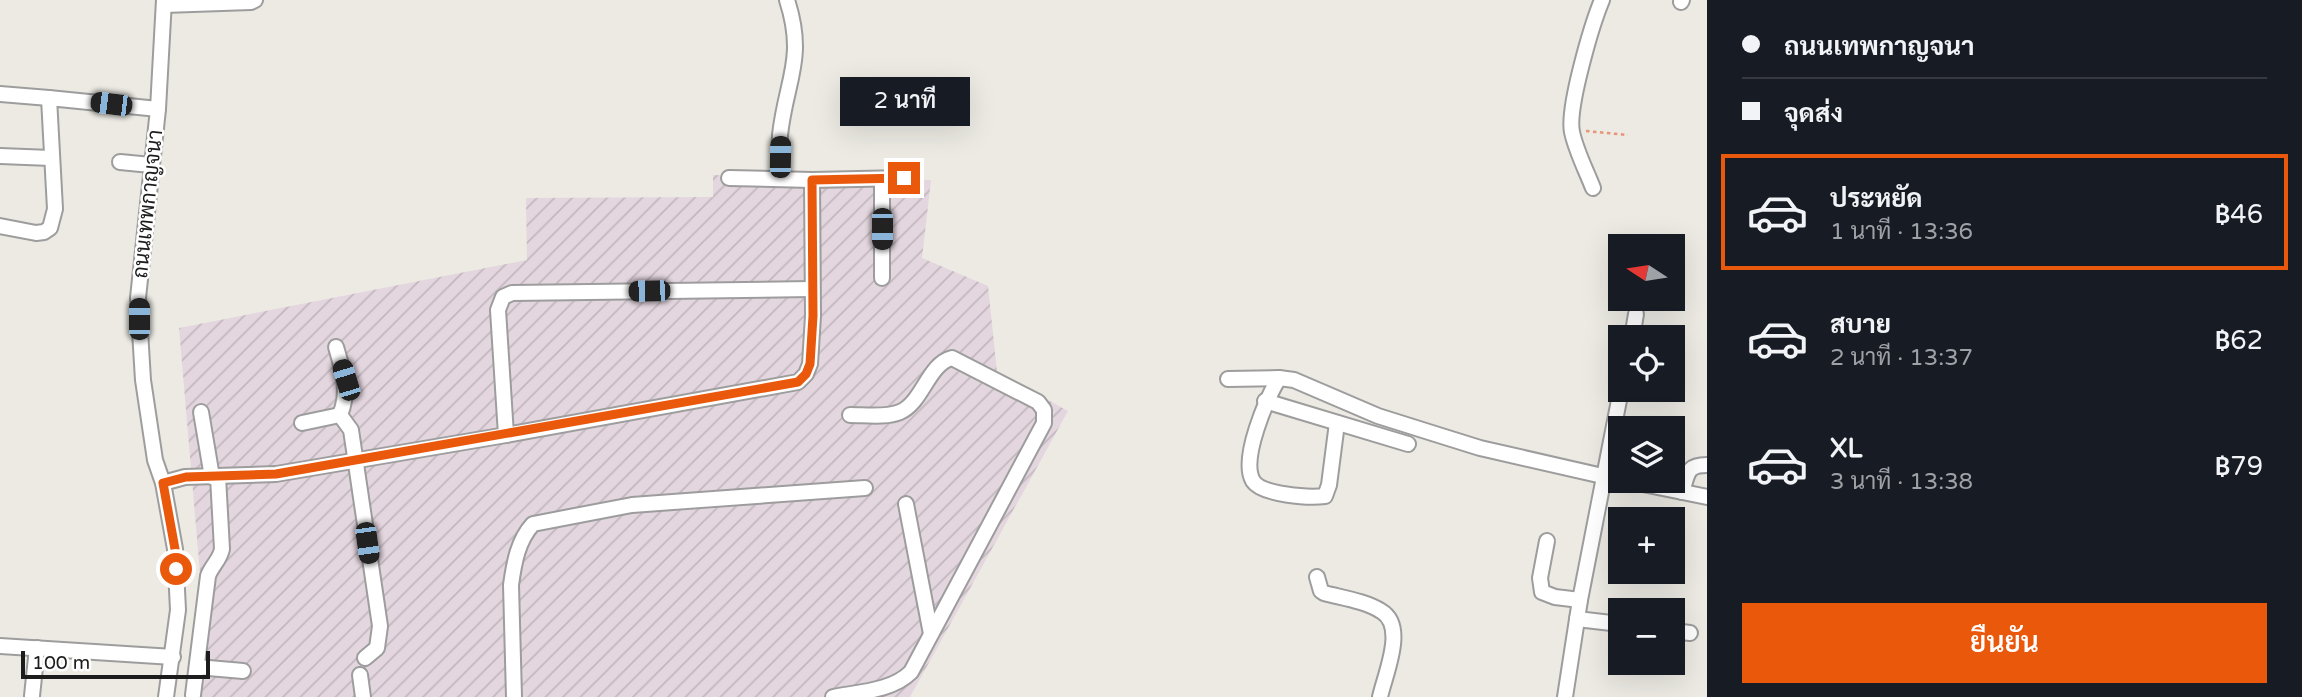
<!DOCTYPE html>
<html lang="th">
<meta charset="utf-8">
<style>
:root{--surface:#171b24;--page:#20242c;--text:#f1f3f6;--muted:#9ea1a6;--line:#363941;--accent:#ea580c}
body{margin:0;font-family:"Varela Round",Sarabun,sans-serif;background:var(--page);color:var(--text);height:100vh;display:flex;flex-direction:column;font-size:26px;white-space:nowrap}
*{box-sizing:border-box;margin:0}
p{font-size:23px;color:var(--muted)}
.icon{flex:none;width:38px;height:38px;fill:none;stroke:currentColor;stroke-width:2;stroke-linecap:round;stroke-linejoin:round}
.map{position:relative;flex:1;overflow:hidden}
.drawer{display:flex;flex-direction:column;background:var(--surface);width:595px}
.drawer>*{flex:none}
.hud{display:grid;align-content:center;height:154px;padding:0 35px;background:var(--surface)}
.needle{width:46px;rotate:282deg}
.fabs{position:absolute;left:1608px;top:234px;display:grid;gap:14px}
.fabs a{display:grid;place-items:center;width:77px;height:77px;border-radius:0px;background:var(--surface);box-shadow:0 7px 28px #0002;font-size:35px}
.scale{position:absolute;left:21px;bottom:18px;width:189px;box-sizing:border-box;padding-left:7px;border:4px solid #1c1c1c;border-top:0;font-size:19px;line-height:24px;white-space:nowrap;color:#1c1c1c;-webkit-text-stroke:5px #fff;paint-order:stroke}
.end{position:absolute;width:32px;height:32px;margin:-16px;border:9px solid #ea580c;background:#fff;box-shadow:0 0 0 4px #fff}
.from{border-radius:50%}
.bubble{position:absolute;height:49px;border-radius:0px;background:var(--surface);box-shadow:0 7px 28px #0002;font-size:23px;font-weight:600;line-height:49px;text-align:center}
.car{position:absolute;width:21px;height:42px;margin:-21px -10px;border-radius:9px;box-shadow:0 0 5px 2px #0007;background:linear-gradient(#222 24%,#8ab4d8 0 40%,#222 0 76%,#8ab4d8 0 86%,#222 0)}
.hud b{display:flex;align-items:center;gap:24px;height:66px;font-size:26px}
.hud b+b{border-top:2px solid var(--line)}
.hud i{width:18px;height:18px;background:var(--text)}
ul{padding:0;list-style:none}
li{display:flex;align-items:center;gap:21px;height:116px;margin:0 14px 10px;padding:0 21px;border:4px solid transparent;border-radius:0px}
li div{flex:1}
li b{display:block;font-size:26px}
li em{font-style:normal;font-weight:600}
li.active{border-color:var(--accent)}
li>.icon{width:63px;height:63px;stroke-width:1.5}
.action{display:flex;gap:14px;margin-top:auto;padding:14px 35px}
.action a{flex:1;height:80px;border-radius:0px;background:var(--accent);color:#fff;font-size:28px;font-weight:600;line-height:80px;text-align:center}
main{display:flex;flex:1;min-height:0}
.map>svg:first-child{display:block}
.industrial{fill:url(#industrial-furrows)}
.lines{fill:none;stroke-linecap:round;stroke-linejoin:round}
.minor-casing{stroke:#9d9d9d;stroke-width:18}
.path{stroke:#e79479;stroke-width:2.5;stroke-dasharray:3.5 3.5;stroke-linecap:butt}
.minor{stroke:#fff;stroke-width:14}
.route{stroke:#ea580c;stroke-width:9}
.labels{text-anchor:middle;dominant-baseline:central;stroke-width:5;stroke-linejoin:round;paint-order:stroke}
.street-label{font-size:21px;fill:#1c1c1c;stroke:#fff}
</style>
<main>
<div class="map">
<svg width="1707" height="697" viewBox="0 0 1707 697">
<defs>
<pattern id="industrial-furrows" width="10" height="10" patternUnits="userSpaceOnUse" patternTransform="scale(1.75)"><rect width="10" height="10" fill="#e4d6df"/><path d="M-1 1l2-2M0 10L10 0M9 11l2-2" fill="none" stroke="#c3b7bf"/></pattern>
</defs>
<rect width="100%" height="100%" fill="#eceae3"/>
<!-- industrial -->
<path class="industrial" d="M713,175L931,180L922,258L988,286L997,372L1068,411L910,697H192L201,585L179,328L527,260L526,198L713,197Z"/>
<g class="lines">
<defs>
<g id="minor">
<path d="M164,0L158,109L138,298L143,380L155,460L163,483L175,549L178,610L166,697"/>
<path d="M1681,2L1682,0"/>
<path d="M164,5L251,2L255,0"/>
<path d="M0,94L49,98"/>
<path d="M0,156L51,158"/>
<path d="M120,162L151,165"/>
<path d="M729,178L812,180L904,178"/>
<path d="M779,179C779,165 779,150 780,135C786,80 806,59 787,0"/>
<path d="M882,180V278"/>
<path d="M1593,188C1586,170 1576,151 1572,132C1567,108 1592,24 1602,0"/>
<path d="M0,226L36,233L44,232L50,228L55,209L49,98L158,109"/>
<path d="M1632,338L1636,314"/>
<path d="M336,347C343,371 350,391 340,415"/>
<path d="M1279,378C1267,398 1240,459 1253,481C1262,495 1309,498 1325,496L1329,485L1337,423"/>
<path d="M1228,379L1279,378L1294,380L1378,416L1432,433L1480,448L1620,480"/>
<path d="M1265,401L1408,444"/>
<path d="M201,412L212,477"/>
<path d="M302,423L340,415L351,430L380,626L377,648L365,658"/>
<path d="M506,435L798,382L806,374L810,364L813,316L812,180"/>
<path d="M1628,481L1707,497"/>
<path d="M163,483L185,477L276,474L506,435L498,310L503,297L512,293L812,289"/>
<path d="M1682,492C1688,474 1686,465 1707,465"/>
<path d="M906,504L931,634"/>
<path d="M1547,541L1540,578L1542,592L1555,597L1580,600"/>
<path d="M1317,577L1321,591L1324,593C1343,598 1365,601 1381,611C1407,626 1385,674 1380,697"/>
<path d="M1577,619L1620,624"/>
<path d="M1673,631L1690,633"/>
<path d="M0,646L173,657"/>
<path d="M197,667L243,671"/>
<path d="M360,675L363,697"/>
<path d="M193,695L208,576C212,565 220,560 222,549L218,477"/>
<path d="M32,696L37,648"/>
<path d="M514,697L511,585C514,563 518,540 533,524L632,505L865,488"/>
<path d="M833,697C859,692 892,691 911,672L1044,423V410L1038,402L952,358C928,364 923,402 900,412C886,418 865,415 850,415"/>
<path d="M1565,697L1580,600L1621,390"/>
</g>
</defs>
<!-- minor casing -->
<use href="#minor" class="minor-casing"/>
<!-- path -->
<path class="path" d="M1586,131L1628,135"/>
<!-- minor -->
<use href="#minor" class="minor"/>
</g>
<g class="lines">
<!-- route -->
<path class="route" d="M176,569L175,549L163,483L186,477L276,474L798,382L806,374L810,364L813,316L812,180L904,178"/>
</g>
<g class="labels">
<!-- street labels -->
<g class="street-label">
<text transform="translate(148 204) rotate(-84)">ถนนเทพกาญจนา</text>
</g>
</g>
</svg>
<div class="fabs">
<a><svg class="needle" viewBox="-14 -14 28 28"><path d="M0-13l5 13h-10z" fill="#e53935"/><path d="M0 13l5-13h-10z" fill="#9ea1a6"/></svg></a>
<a><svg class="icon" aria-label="locate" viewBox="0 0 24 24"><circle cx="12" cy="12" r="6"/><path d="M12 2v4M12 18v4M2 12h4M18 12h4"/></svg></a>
<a><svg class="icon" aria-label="layers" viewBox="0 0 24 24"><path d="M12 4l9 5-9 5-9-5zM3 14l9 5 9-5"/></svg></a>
<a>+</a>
<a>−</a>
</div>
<div class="scale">100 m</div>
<i class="end from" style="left:176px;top:569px"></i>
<i class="end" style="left:904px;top:178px"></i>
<div class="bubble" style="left:840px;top:77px;width:130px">2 นาที</div>
<i class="car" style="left:111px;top:104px;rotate:277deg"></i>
<i class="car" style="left:780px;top:157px;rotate:1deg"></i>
<i class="car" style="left:882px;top:229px;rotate:180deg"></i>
<i class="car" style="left:649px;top:291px;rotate:269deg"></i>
<i class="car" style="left:139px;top:319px;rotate:0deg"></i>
<i class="car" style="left:346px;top:380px;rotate:343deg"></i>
<i class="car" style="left:367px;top:543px;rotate:172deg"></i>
</div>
<section class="drawer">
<div class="hud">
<b><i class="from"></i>ถนนเทพกาญจนา</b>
<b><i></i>จุดส่ง</b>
</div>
<ul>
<li class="active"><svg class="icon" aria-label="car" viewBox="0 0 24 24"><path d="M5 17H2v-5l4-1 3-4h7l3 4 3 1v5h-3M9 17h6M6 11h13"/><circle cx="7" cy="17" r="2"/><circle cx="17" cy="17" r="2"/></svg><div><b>ประหยัด</b><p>1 นาที · 13:36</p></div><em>฿46</em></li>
<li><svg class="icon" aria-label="car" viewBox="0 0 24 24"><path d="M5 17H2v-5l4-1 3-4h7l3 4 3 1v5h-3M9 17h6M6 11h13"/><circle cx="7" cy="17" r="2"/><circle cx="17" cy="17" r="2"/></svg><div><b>สบาย</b><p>2 นาที · 13:37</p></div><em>฿62</em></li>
<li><svg class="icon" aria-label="car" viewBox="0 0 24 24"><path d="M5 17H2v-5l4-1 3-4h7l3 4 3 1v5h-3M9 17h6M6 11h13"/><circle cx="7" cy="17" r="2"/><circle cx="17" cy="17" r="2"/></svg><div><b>XL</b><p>3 นาที · 13:38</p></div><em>฿79</em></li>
</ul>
<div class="action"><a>ยืนยัน</a></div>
</section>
</main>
